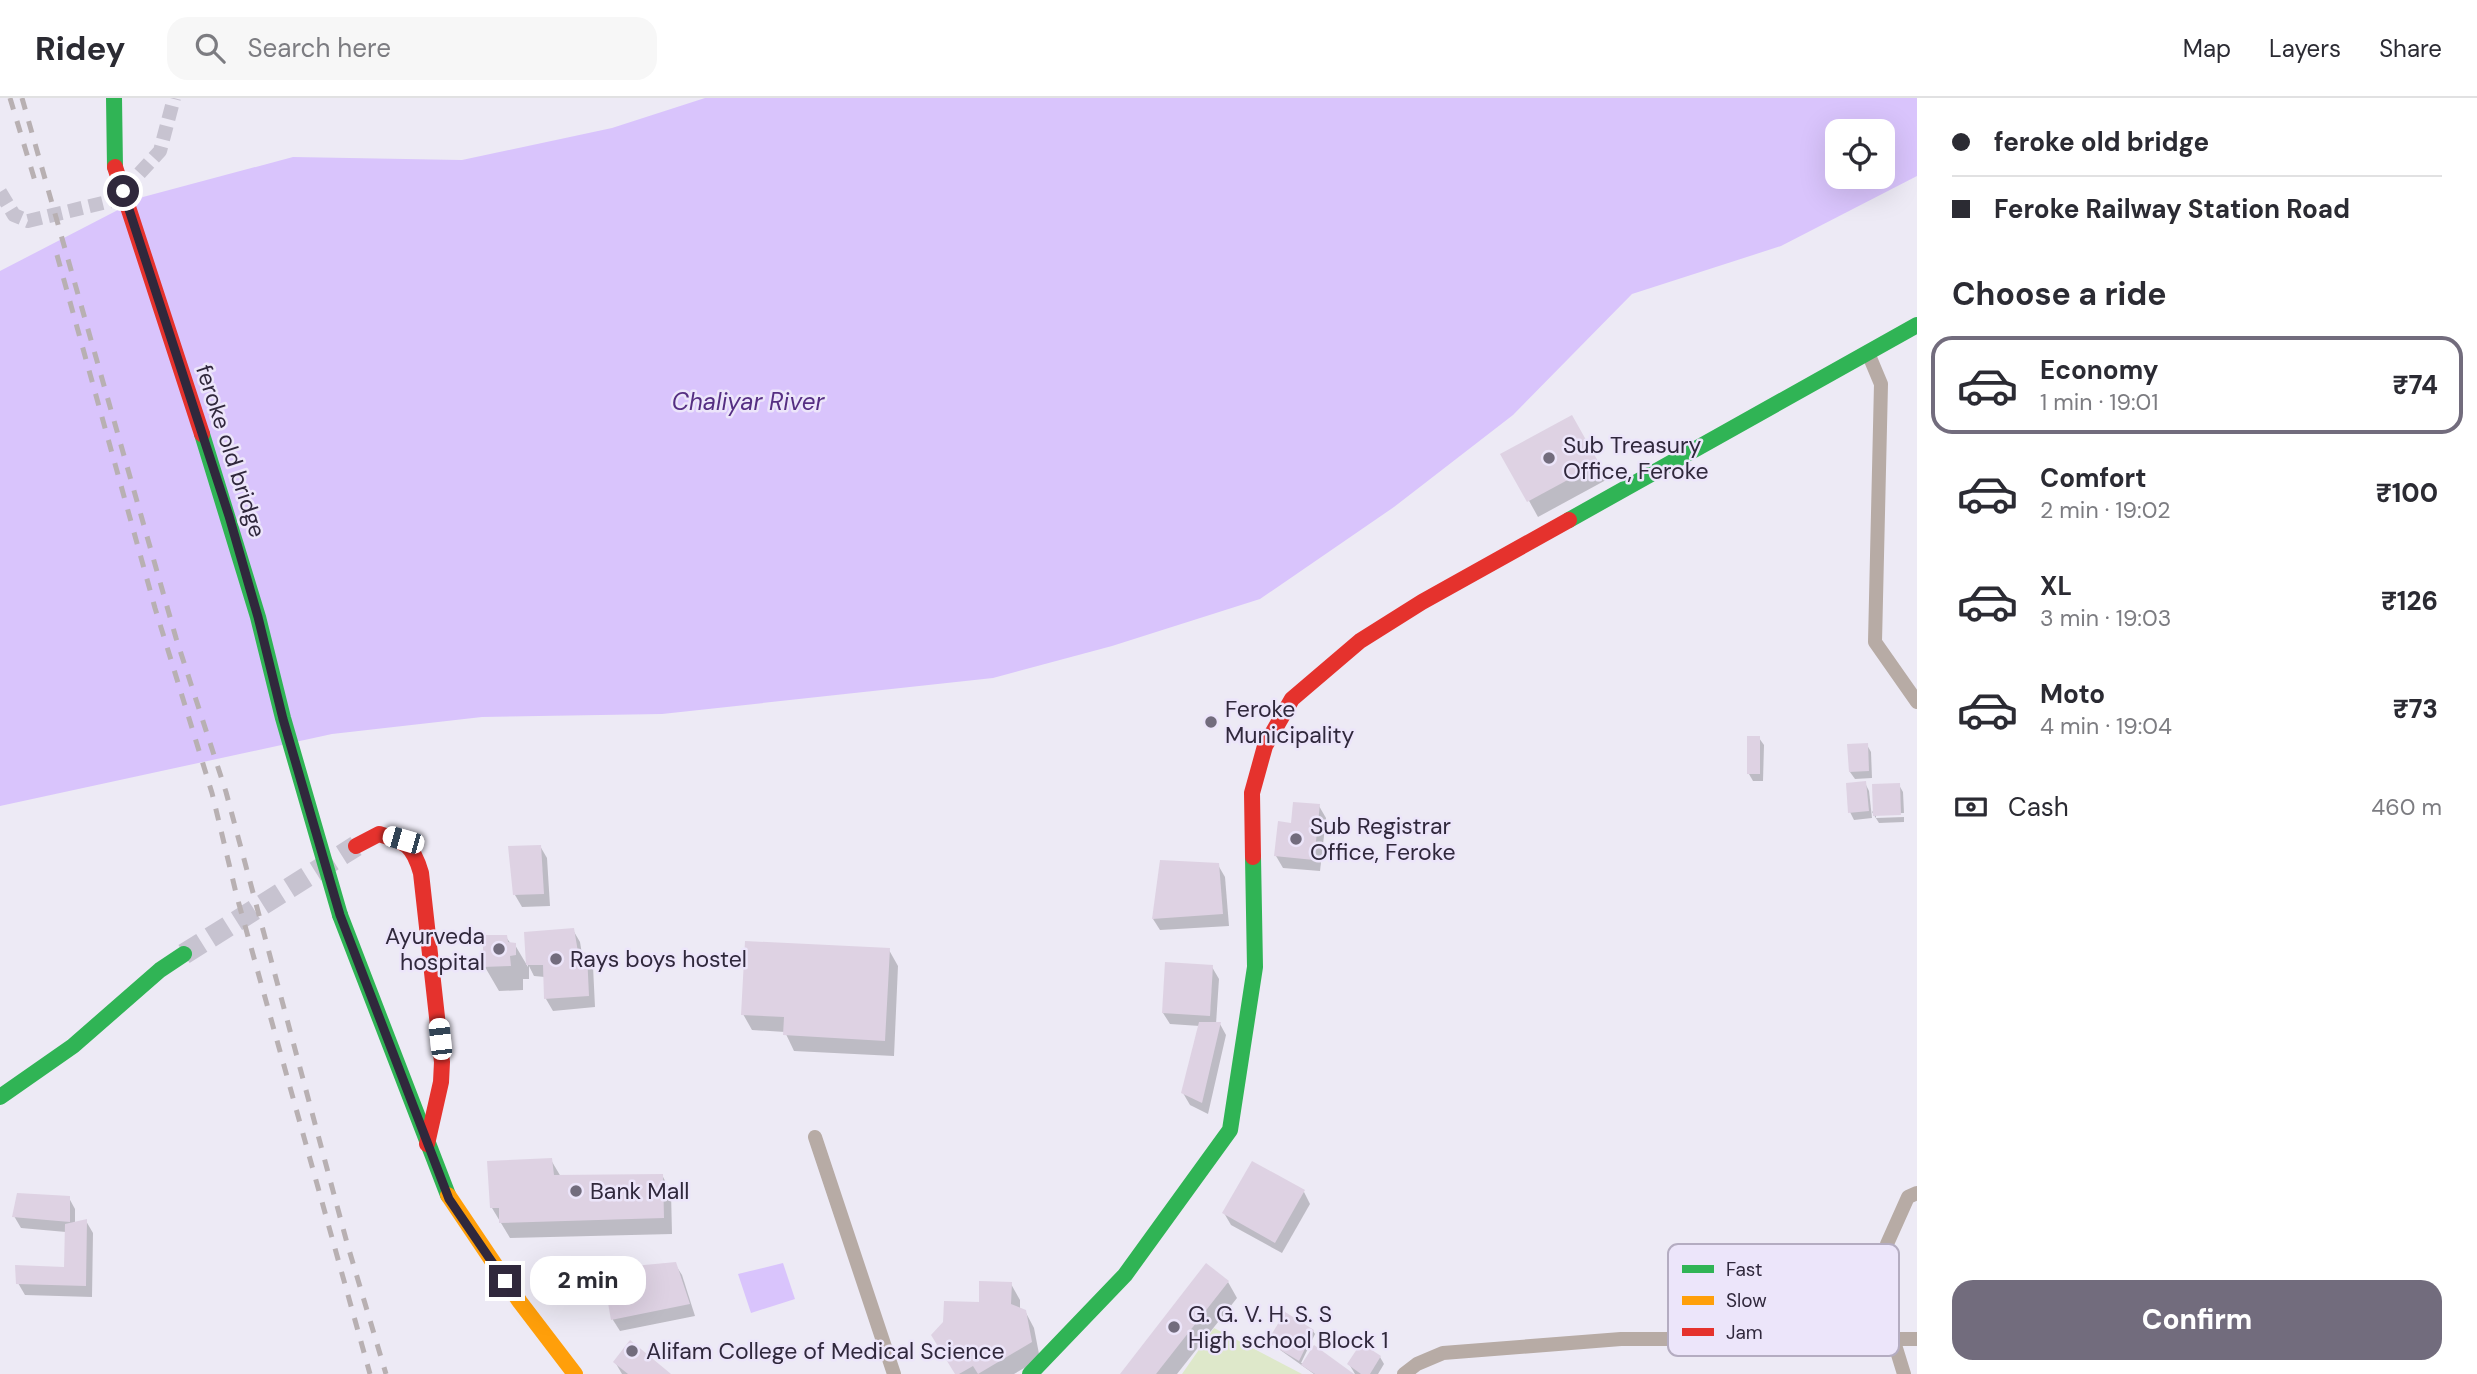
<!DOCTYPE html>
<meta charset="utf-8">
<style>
:root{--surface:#fff;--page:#f7f7f7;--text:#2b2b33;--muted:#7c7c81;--line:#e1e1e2;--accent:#726c7d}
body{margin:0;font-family:"DM Sans",sans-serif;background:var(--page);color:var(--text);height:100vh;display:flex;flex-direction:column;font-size:26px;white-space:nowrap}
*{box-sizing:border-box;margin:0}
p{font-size:23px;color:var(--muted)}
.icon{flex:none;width:38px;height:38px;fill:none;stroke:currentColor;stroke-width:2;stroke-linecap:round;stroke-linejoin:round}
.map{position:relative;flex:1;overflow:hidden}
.panel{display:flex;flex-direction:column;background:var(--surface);width:560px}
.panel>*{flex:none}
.hud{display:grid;align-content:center;height:154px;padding:0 35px;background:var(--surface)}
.fabs{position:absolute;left:1825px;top:21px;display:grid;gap:14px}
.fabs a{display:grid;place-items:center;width:70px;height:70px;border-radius:14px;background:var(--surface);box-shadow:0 7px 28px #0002;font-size:35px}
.end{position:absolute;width:32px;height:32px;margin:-16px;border:9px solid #30283c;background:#fff;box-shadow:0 0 0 4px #fff}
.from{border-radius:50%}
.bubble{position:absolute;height:49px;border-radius:21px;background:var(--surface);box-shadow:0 7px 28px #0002;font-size:23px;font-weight:800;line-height:49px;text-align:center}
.car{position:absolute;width:21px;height:42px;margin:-21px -10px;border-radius:9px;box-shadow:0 0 5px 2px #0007;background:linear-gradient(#fff 24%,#345 0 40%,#fff 0 76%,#345 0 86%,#fff 0)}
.hud b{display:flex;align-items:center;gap:24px;height:66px;font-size:26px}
.hud b+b{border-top:2px solid var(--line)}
.hud i{width:18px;height:18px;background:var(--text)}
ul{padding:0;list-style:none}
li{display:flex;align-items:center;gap:21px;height:98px;margin:0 14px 10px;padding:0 21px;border:4px solid transparent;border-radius:21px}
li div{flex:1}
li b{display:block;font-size:26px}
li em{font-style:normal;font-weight:800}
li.active{border-color:var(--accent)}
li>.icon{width:63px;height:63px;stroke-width:1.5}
h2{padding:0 35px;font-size:32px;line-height:84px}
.pay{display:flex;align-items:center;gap:18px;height:77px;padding:0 35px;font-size:26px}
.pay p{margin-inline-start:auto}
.primary-button{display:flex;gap:14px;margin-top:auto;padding:14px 35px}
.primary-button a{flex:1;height:80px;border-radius:21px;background:var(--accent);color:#fff;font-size:28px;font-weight:800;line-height:80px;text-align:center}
header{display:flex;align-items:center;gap:42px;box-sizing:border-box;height:98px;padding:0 35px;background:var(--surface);border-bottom:2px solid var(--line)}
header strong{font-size:33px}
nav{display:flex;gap:38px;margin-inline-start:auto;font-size:24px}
.search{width:490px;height:63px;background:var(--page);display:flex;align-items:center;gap:18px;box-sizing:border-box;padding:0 24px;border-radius:21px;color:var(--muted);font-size:26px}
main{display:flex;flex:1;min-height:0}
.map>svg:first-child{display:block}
.green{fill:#dee8ca}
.water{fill:#d9c4fc;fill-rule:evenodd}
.shadow{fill:#0003}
.building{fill:#ded2e3}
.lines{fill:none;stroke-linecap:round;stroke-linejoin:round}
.street-tunnel{stroke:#c7c3d0;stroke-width:14;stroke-dasharray:14 7;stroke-linecap:butt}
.secondary-tunnel{stroke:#c7c3d0;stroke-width:21;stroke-dasharray:21 10;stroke-linecap:butt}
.street{stroke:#b7aba5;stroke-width:14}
.fast{stroke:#30b455;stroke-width:16}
.slow{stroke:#ff9f0a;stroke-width:16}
.jam{stroke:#e5322d;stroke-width:16}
.rail{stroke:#b8b0b2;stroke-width:5;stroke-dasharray:12 12;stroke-linecap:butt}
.fast-bridge{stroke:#30b455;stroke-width:16}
.jam-bridge{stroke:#e5322d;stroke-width:16}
.route{stroke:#30283c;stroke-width:9}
.poi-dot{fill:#726c7d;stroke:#ece5fa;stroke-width:2.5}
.labels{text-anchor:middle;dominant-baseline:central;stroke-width:5;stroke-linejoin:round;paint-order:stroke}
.poi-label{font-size:23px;fill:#30283c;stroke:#ece5fa;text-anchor:start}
.street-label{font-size:23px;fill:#30283c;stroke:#ece5fa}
.water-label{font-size:24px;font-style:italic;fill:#552e82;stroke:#ece5fa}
.key{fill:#ece5fa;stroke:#b4acc1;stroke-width:2}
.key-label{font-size:19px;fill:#30283c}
</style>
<header>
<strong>Ridey</strong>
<div class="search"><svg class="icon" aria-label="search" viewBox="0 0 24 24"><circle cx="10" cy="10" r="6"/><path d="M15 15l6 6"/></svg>Search here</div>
<nav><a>Map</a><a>Layers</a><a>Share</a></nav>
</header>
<main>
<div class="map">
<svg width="1917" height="1276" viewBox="0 0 1917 1276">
<rect width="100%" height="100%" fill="#edeaf5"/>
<!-- green -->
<path class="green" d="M1214,1230L1302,1276H1182Z"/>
<!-- water -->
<g class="water">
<path d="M705,0H1917V78L1781,148L1632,196L1513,317L1394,409L1260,501L1112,548L993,580L662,616L482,619L332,636L0,708V173L143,99L293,59L462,62L612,30ZM1838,33H1883V79H1838Z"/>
<path d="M783,1165L795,1201L751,1215L738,1176Z"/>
</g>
<!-- shadow -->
<g class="shadow">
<path d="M1571,319L1606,382L1538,419L1503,356Z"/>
<path d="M1759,640L1764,647L1763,683H1753L1749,676Z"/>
<path d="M1867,647L1871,654L1872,680L1855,681L1850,674Z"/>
<path d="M1865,685L1869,693L1872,720L1854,722L1850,714Z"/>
<path d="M1899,687L1903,694L1904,715L1876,716V720L1904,719V724L1879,725L1872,714Z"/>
<path d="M1319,708L1326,720L1320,773L1283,770L1276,758L1293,727Z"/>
<path d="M540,748L547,760L550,808L522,809L515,797Z"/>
<path d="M1218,767L1225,779L1229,828L1160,832L1153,821Z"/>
<path d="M573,832L580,844L582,856H586L593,868L595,909L553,913L546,901L545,879L534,878L529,868V881H523V892L499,893L485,869L506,839L511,846L515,847L528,869L526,836Z"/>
<path d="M889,852L898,868L894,958L794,953L785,934L752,932L743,916Z"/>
<path d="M1212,869L1219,881L1216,926H1220L1226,937L1208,1016L1190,1007L1183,995L1200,928L1170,926L1163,915Z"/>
<path d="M551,1062L561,1079L662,1077L671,1094L672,1136L510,1140L492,1110Z"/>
<path d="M1304,1094L1310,1106L1282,1155L1231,1127L1224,1115Z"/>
<path d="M69,1100L75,1111V1125L86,1123L93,1135L92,1199L25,1197L18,1185L66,1171V1134L21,1130L14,1118Z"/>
<path d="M675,1166L682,1177L695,1218L620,1233L613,1222L604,1172Z"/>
<path d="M1228,1184L1237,1200L1177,1276H1122Z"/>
<path d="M1011,1186L1020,1202V1211L1025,1213L1034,1230L1040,1261L1014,1276H956L980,1206Z"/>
<path d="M1313,1233L1315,1236L1301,1265L1351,1276H1314L1269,1244Z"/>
<path d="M1380,1259L1384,1266L1378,1276H1355L1349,1266Z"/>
<path d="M615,1264L669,1276H622Z"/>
</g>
<!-- building -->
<g class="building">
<path d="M1572,317L1599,365L1527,404L1500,356Z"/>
<rect x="1747" y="638" width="13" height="38"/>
<path d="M1868,645L1869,673L1849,674L1847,646Z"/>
<path d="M1866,683L1869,713L1848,715L1846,685Z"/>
<path d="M1900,685L1901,717L1873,718L1872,686Z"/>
<path d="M1293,704L1320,706L1314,762L1274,758L1278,723L1291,725Z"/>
<path d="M541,747L544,796L513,797L508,748Z"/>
<path d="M1160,762L1219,765L1223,816L1152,821Z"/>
<path d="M574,830L578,854L587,855L589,898L544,901L543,867H526L524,834Z"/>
<path d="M483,837H507L508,844L516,845V857L510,858L511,868L483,869Z"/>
<path d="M745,843L890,850L885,943L783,937L784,919L741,917Z"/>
<path d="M1165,864L1213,867L1210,918L1162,915Z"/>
<path d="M1199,924H1221L1202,1005L1181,995Z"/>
<path d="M552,1060L554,1077L663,1076L664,1120L499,1125V1110H490L487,1063Z"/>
<path d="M1252,1063L1305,1092L1275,1145L1222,1115Z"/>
<path d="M17,1095L70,1098V1124L12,1119Z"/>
<path d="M87,1121L86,1188L16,1186L15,1167L64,1169L65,1126Z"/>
<path d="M676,1164L690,1206L611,1222L602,1171Z"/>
<path d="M1206,1165L1229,1183L1156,1276H1120Z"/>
<path d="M979,1183L1012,1184L1011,1206L1026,1212L1032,1244L978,1276L973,1268L959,1276H955L931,1237L943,1224L944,1203L979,1204Z"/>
<path d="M1285,1214L1314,1232L1299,1263L1267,1244Z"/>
<path d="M630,1242L671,1276H628L613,1264Z"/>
<path d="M1361,1245L1381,1258L1370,1276H1361L1347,1266Z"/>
<path d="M1314,1247L1354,1276H1315L1301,1267Z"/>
</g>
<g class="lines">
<!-- street-tunnel -->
<path class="street-tunnel" d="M0,94L14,117L28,123L115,102L160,53L174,0"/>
<!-- secondary-tunnel -->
<path class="secondary-tunnel" d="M184,856L356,748"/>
<!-- street -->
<g class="street">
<path d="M1868,255L1881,286L1875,544L1917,604"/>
<path d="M815,1039L894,1276"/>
<path d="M1404,1276L1417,1266L1443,1255L1621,1241H1917"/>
<path d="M1904,1276L1880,1198L1887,1146L1908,1099L1917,1095"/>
</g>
<!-- fast -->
<g class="fast">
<path d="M114,0L115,69"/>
<path d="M1569,422L1917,227"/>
<path d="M340,817L448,1097"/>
<path d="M0,999L73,948L160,872L184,856"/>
<path d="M1030,1276L1125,1177L1230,1032L1255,869L1253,759"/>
</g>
<!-- slow -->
<path class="slow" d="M448,1097L520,1204L575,1276"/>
<!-- jam -->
<g class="jam">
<path d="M356,748L379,736C406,744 413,747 421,775L442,964L441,984L427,1046"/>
<path d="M1253,759L1252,695L1265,648L1292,601L1360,543L1422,504L1569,422"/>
</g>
<!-- rail -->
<g class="rail">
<path d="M10,0L35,83"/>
<path d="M22,0L176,540L226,694L347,1145L386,1276"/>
<path d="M57,157L155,510L212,695L237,799L370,1276"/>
</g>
<!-- fast-bridge -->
<path class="fast-bridge" d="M202,336L258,519L283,620L340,817"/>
<!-- jam-bridge -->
<path class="jam-bridge" d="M115,69L202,336"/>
</g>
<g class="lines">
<!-- route -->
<path class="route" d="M123,93L229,418L258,519L283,621L340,817L449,1101L505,1183"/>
</g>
<!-- markers -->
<g class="poi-dot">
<circle cx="1549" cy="360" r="7"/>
<circle cx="1211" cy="624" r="7"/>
<circle cx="1296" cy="741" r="7"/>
<circle cx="499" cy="851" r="7"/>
<circle cx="556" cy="861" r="7"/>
<circle cx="576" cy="1093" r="7"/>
<circle cx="1174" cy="1229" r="7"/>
<circle cx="632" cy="1253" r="7"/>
</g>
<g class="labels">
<!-- poi labels -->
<g class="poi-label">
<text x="1563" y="347">Sub Treasury<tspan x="1563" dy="26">Office, Feroke</tspan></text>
<text x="1225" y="611">Feroke<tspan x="1225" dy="26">Municipality</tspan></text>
<text x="1310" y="728">Sub Registrar<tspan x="1310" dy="26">Office, Feroke</tspan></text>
<text x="485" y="838" text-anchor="end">Ayurveda<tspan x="485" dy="26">hospital</tspan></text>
<text x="570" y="861">Rays boys hostel</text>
<text x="590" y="1093">Bank Mall</text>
<text x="1188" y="1216">G. G. V. H. S. S<tspan x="1188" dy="26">High school Block 1</tspan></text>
<text x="646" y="1253">Alifam College of Medical Science</text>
</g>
<!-- street labels -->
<g class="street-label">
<text transform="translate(231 353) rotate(72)">feroke old bridge</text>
</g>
<!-- water labels -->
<g class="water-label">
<text x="748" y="303">Chaliyar River</text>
</g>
</g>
<!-- legend -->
<rect x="1668" y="1146" width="231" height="112" rx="10" class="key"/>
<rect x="1682" y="1167" width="32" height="8" fill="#30b455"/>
<rect x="1682" y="1198" width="32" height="9" fill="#ff9f0a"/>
<rect x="1682" y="1230" width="32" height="8" fill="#e5322d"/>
<g class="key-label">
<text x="1726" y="1178">Fast</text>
<text x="1726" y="1209">Slow</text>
<text x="1726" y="1241">Jam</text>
</g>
</svg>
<div class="fabs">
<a><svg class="icon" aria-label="locate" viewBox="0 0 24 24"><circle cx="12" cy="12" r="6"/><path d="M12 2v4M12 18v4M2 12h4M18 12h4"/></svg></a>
</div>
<i class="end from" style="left:123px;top:93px"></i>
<i class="end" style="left:505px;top:1183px"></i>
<div class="bubble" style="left:530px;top:1158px;width:116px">2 min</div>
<i class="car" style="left:403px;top:742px;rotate:286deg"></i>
<i class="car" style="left:440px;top:941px;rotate:354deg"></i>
</div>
<section class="panel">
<div class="hud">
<b><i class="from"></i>feroke old bridge</b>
<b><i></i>Feroke Railway Station Road</b>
</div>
<h2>Choose a ride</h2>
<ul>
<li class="active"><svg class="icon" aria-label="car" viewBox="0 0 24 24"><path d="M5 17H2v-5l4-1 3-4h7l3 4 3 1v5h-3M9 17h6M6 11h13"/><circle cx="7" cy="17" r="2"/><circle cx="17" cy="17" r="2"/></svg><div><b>Economy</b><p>1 min · 19:01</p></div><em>₹74</em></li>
<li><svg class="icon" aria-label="car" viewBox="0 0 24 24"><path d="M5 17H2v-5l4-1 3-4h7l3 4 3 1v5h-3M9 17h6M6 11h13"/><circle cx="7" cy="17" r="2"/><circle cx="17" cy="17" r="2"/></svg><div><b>Comfort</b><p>2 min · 19:02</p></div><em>₹100</em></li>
<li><svg class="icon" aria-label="car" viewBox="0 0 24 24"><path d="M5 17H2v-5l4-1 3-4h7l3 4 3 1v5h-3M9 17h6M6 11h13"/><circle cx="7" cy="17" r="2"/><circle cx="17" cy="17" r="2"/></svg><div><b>XL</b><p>3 min · 19:03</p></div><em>₹126</em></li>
<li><svg class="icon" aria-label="car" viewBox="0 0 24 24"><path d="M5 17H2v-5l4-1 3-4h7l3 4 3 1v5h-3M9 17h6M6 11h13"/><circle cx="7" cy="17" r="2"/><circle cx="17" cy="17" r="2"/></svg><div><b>Moto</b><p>4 min · 19:04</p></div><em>₹73</em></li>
</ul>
<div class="pay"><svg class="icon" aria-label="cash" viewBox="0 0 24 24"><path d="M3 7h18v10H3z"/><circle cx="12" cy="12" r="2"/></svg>Cash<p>460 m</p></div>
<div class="primary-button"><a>Confirm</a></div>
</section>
</main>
